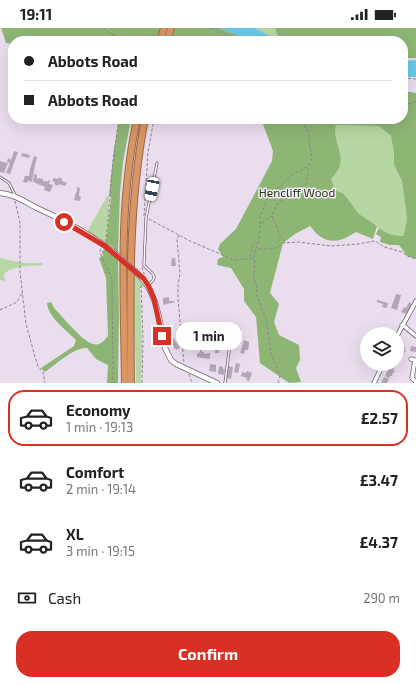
<!DOCTYPE html>
<meta charset="utf-8">
<style>
:root{--surface:#fff;--page:#f6f6f6;--text:#222;--muted:#767676;--line:#e0e0e0;--accent:#d93025}
body{margin:0;font-family:"Exo 2",sans-serif;background:var(--page);color:var(--text);height:100vh;display:flex;flex-direction:column;font-size:15px;white-space:nowrap}
*{box-sizing:border-box;margin:0}
p{font-size:13px;color:var(--muted)}
.icon{flex:none;width:22px;height:22px;fill:none;stroke:currentColor;stroke-width:2;stroke-linecap:round;stroke-linejoin:round}
.map{position:relative;height:355px;overflow:hidden}
.sheet{display:flex;flex-direction:column;background:var(--surface);flex:1}
.sheet>*{flex:none}
.banner{position:absolute;left:8px;top:8px;width:400px;height:88px;border-radius:16px;box-shadow:0 4px 16px #0002;display:grid;align-content:center;height:88px;padding:0 16px;background:var(--surface)}
.fabs{position:absolute;left:360px;top:299px;display:grid;gap:8px}
.fabs a{display:grid;place-items:center;width:44px;height:44px;border-radius:50%;background:var(--surface);box-shadow:0 4px 16px #0002;font-size:20px}
.end{position:absolute;width:18px;height:18px;margin:-9px;border:5px solid #d93025;background:#fff;box-shadow:0 0 0 2px #fff}
.from{border-radius:50%}
.bubble{position:absolute;height:28px;border-radius:14px;background:var(--surface);box-shadow:0 4px 16px #0002;font-size:13px;font-weight:700;line-height:28px;text-align:center}
.car{position:absolute;width:12px;height:24px;margin:-12px -6px;border-radius:5px;box-shadow:0 0 3px 1px #0007;background:linear-gradient(#fff 24%,#345 0 40%,#fff 0 76%,#345 0 86%,#fff 0)}
.banner b{display:flex;align-items:center;gap:14px;height:38px;font-size:15px}
.banner b+b{border-top:1px solid var(--line)}
.banner i{width:10px;height:10px;background:var(--text)}
ul{padding:7px 0 0;list-style:none}
li{display:flex;align-items:center;gap:12px;height:56px;margin:0 8px 6px;padding:0 8px;border:2px solid transparent;border-radius:16px}
li div{flex:1}
li b{display:block;font-size:15px}
li em{font-style:normal;font-weight:700}
li.selected{border-color:var(--accent)}
li>.icon{width:36px;height:36px;stroke-width:1.5}
.pay{display:flex;align-items:center;gap:10px;height:44px;padding:0 16px;font-size:15px}
.pay p{margin-inline-start:auto}
.primary-button{display:flex;gap:8px;margin-top:auto;padding:8px 16px}
.primary-button a{flex:1;height:46px;border-radius:16px;background:var(--accent);color:#fff;font-size:16px;font-weight:700;line-height:46px;text-align:center}
.status{display:flex;justify-content:space-between;align-items:center;height:28px;padding:0 20px;background:var(--surface);direction:ltr}
.status svg{height:11px;fill:currentColor}
.map>svg:first-child{display:block}
.green{fill:#b6d7a3}
.forest{fill:#8db675}
.water{fill:#68c9e5}
.building{fill:#b3a7b7}
.lines{fill:none;stroke-linecap:round;stroke-linejoin:round}
.lane-casing{stroke:#6e6372;stroke-width:3}
.street-casing{stroke:#6e6372;stroke-width:5}
.secondary-casing{stroke:#6e6372;stroke-width:6}
.highway-casing{stroke:#96694b;stroke-width:8}
.path{stroke:#8b828e;stroke-width:1;stroke-dasharray:3 2;stroke-linecap:butt}
.lane{stroke:#fff;stroke-width:1.5}
.street{stroke:#fff;stroke-width:3.5}
.secondary{stroke:#fff;stroke-width:4.5}
.highway{stroke:#d99564;stroke-width:6}
.secondary-bridge-casing{stroke:#6e6372;stroke-width:6;stroke-linecap:butt}
.secondary-bridge{stroke:#fff;stroke-width:4.5}
.route{stroke:#d93025;stroke-width:5}
.labels{text-anchor:middle;dominant-baseline:central;stroke-width:3;stroke-linejoin:round;paint-order:stroke}
.park-label{font-size:12px;fill:#213b0c;stroke:#f7eafc}
</style>
<div class="status"><b>19:11</b><svg viewBox="0 0 49 12"><path d="M0 12V9h3v3zM5 12V6h3v6zM10 12V3h3v9zM15 12V0h3v12zM26 1h20v11H26zM47 4h2v5h-2z"/></svg></div>
<div class="map">
<svg width="416" height="355" viewBox="0 0 416 355">
<rect width="100%" height="100%" fill="#eaddee"/>
<!-- green -->
<g class="green">
<path d="M255,0H275L278,9L277,12Z"/>
<path d="M336,97L379,98L391,108L394,125V137L402,153L407,190L405,202L403,208H396L387,206L359,186L344,166L335,162L331,151C334,148 337,144 339,140C345,125 332,111 336,97Z"/>
<path d="M109,167L107,209L106,215L87,204L107,168Z"/>
<path d="M0,230L23,235H42L43,237C31,238 13,237 4,246L5,253L0,252Z"/>
<path d="M132,244L142,253L141,255L143,254L146,258L140,260L142,320L141,355H136C136,318 132,281 132,244Z"/>
</g>
<!-- forest -->
<g class="forest">
<path d="M1,0H220L251,13H13V16L6,15Z"/>
<path d="M275,0H416V30H403V13H301L295,10L278,9Z"/>
<path d="M403,49V63L416,65V231L407,228L399,217H390L380,214L381,209L376,206L379,200C387,206 393,208 403,208L405,202L407,190L402,153L394,137V125L391,108L379,98L336,97C332,112 345,125 339,140C337,144 334,148 331,151L335,162L344,166L359,186L377,198L373,211L356,204C345,211 334,217 321,209C317,207 313,201 310,198L295,206L283,215L270,265L279,276L274,294L279,307L299,317L300,332L296,340L301,354L289,355L260,335L256,289L244,273V261L231,240L217,237L218,231L223,229L218,221L220,216L236,201L272,133L273,123L261,91H403Z"/>
<path d="M119,91H131L123,134L120,165L118,223L119,289L118,355H107L108,337L96,331L87,320C74,319 55,337 45,344L41,340L74,318L76,312C66,302 48,289 47,275L51,274L54,280C62,288 83,314 93,316C100,318 104,313 108,308L106,250L99,230L103,228L102,224L105,220L112,224L113,219L106,215L111,169L109,167L114,121Z"/>
</g>
<!-- water -->
<g class="water">
<path d="M220,0H255L277,12L297,13H251Z"/>
<path d="M416,32V49H403V33Z"/>
</g>
<!-- building -->
<g class="building">
<path d="M14,123L18,124L10,146L6,145L10,135L7,134L8,130L11,132Z"/>
<path d="M22,125L30,127L29,130L21,128Z"/>
<path d="M34,128L37,129L34,142L32,154L28,153L26,155L23,154L25,148H29L30,141Z"/>
<path d="M0,133L8,135L4,145L0,144Z"/>
<path d="M34,146L37,147V152L38,150L43,151V154L44,153H47V155L48,152L50,153L49,156L53,157L50,164L44,162L45,159L33,154Z"/>
<path d="M59,149L62,151V153L67,155L65,158L59,156L58,158L54,156L55,154L52,153L54,150L58,151Z"/>
<path d="M77,159L80,160L79,168L81,169L80,173L74,172L76,164H77Z"/>
<path d="M172,230H175L176,238H171Z"/>
<path d="M396,266L401,267L397,282L391,280Z"/>
<path d="M169,269V273H174L175,274L163,277V270Z"/>
<path d="M377,272L388,275L387,280L382,279L383,276L377,274Z"/>
<path d="M409,274L412,276L406,286L401,284L404,279L406,280Z"/>
<path d="M236,300L241,301L238,313L232,311L233,308H235L236,305H234L235,302L236,303Z"/>
<path d="M221,302L225,303V309H228L227,313L221,312Z"/>
<path d="M173,309L180,320L176,322L169,312Z"/>
<path d="M216,309L220,310L219,325H215Z"/>
<path d="M244,312L249,314V316L248,322H245L244,326L240,325Z"/>
<path d="M403,318L406,320L404,321L406,323L402,327L398,324Z"/>
<path d="M411,318L416,319V324L410,323Z"/>
<path d="M200,322H202V324H204V326L210,325V331L197,329V326L200,324Z"/>
<path d="M236,335L240,336L238,345L234,344Z"/>
<path d="M210,336L216,337V344L209,343Z"/>
<path d="M219,338L223,339V341H225L224,347L218,346Z"/>
<path d="M228,338L233,339L231,351L226,350Z"/>
<path d="M390,338L394,340L393,342L395,343L394,345L393,344L392,348H390L389,350L385,348Z"/>
<path d="M247,343L252,345L249,353L246,352L247,350L241,348L242,344L246,345Z"/>
<path d="M384,349L389,351L387,355H381Z"/>
</g>
<g class="lines">
<defs>
<g id="lane">
<path d="M0,149L9,155L15,167"/>
<path d="M148,257C161,247 150,245 144,237L146,190L157,135"/>
<path d="M225,355L231,308L233,306L232,303L229,301L227,305L231,308"/>
</g>
<g id="street">
<path d="M402,297H403L416,308"/>
<path d="M397,308L416,273"/>
<path d="M411,331L415,332L412,350L416,354"/>
<path d="M374,355L383,336"/>
</g>
<g id="secondary">
<path d="M0,165C14,166 25,174 37,180C63,192 90,206 112,223"/>
<path d="M136,244C158,264 159,292 165,320L171,332L176,336L217,355"/>
</g>
<g id="highway">
<path d="M160,13L164,0"/>
<path d="M167,13L171,0"/>
<path d="M125,355C124,267 118,178 137,91"/>
<path d="M131,355C130,267 128,178 145,91"/>
</g>
</defs>
<!-- lane casing -->
<use href="#lane" class="lane-casing"/>
<!-- street casing -->
<use href="#street" class="street-casing"/>
<!-- secondary casing -->
<use href="#secondary" class="secondary-casing"/>
<!-- highway casing -->
<use href="#highway" class="highway-casing"/>
<!-- path -->
<g class="path">
<path d="M103,0L119,11L146,13"/>
<path d="M210,0L244,13"/>
<path d="M403,50L416,51"/>
<path d="M403,77L416,74"/>
<path d="M15,173L20,195V244L26,296L35,329L38,338L43,344L45,355"/>
<path d="M144,188L148,124L154,91"/>
<path d="M272,188L281,210L286,215"/>
<path d="M149,191L190,213L234,232L254,230"/>
<path d="M261,195L272,188L277,176L307,155L308,139"/>
<path d="M179,207L177,211L180,246L178,257V271L184,335"/>
<path d="M106,214L113,133L119,91"/>
<path d="M101,221L100,223C102,234 110,242 112,253L113,355"/>
<path d="M255,224L258,221H272L278,219L283,215L298,214L331,218L358,216L375,213L384,219L402,224L407,228L416,231"/>
<path d="M250,229L253,217L257,215"/>
<path d="M142,239L145,249"/>
<path d="M141,257L143,312L142,355"/>
<path d="M0,282L17,274L22,265"/>
<path d="M189,346L192,355"/>
<path d="M278,355L280,348L271,325L267,294L256,265L257,260L254,250L255,235L254,227L259,212L260,196L259,192L268,169L292,147L308,138L312,131L308,104L301,91"/>
</g>
<!-- lane -->
<use href="#lane" class="lane"/>
<!-- street -->
<use href="#street" class="street"/>
<!-- secondary -->
<use href="#secondary" class="secondary"/>
<!-- highway -->
<use href="#highway" class="highway"/>
<defs>
<path id="secondary-bridge" d="M112,223L136,244"/>
</defs>
<!-- secondary-bridge casing -->
<use href="#secondary-bridge" class="secondary-bridge-casing"/>
<!-- secondary-bridge -->
<use href="#secondary-bridge" class="secondary-bridge"/>
</g>
<g class="lines">
<!-- route -->
<path class="route" d="M64,194L105,218L144,251L149,259L154,271L162,308"/>
</g>
<g class="labels">
<!-- park labels -->
<g class="park-label">
<text x="297" y="164">Hencliff Wood</text>
</g>
</g>
</svg>
<div class="fabs">
<a><svg class="icon" aria-label="layers" viewBox="0 0 24 24"><path d="M12 4l9 5-9 5-9-5zM3 14l9 5 9-5"/></svg></a>
</div>
<i class="end from" style="left:64px;top:194px"></i>
<i class="end" style="left:162px;top:308px"></i>
<div class="bubble" style="left:176px;top:294px;width:66px">1 min</div>
<i class="car" style="left:152px;top:161px;rotate:191deg"></i>
<div class="banner">
<b><i class="from"></i>Abbots Road</b>
<b><i></i>Abbots Road</b>
</div>
</div>
<section class="sheet">
<ul>
<li class="selected"><svg class="icon" aria-label="car" viewBox="0 0 24 24"><path d="M5 17H2v-5l4-1 3-4h7l3 4 3 1v5h-3M9 17h6M6 11h13"/><circle cx="7" cy="17" r="2"/><circle cx="17" cy="17" r="2"/></svg><div><b>Economy</b><p>1 min · 19:13</p></div><em>£2.57</em></li>
<li><svg class="icon" aria-label="car" viewBox="0 0 24 24"><path d="M5 17H2v-5l4-1 3-4h7l3 4 3 1v5h-3M9 17h6M6 11h13"/><circle cx="7" cy="17" r="2"/><circle cx="17" cy="17" r="2"/></svg><div><b>Comfort</b><p>2 min · 19:14</p></div><em>£3.47</em></li>
<li><svg class="icon" aria-label="car" viewBox="0 0 24 24"><path d="M5 17H2v-5l4-1 3-4h7l3 4 3 1v5h-3M9 17h6M6 11h13"/><circle cx="7" cy="17" r="2"/><circle cx="17" cy="17" r="2"/></svg><div><b>XL</b><p>3 min · 19:15</p></div><em>£4.37</em></li>
</ul>
<div class="pay"><svg class="icon" aria-label="cash" viewBox="0 0 24 24"><path d="M3 7h18v10H3z"/><circle cx="12" cy="12" r="2"/></svg>Cash<p>290 m</p></div>
<div class="primary-button"><a>Confirm</a></div>
</section>
